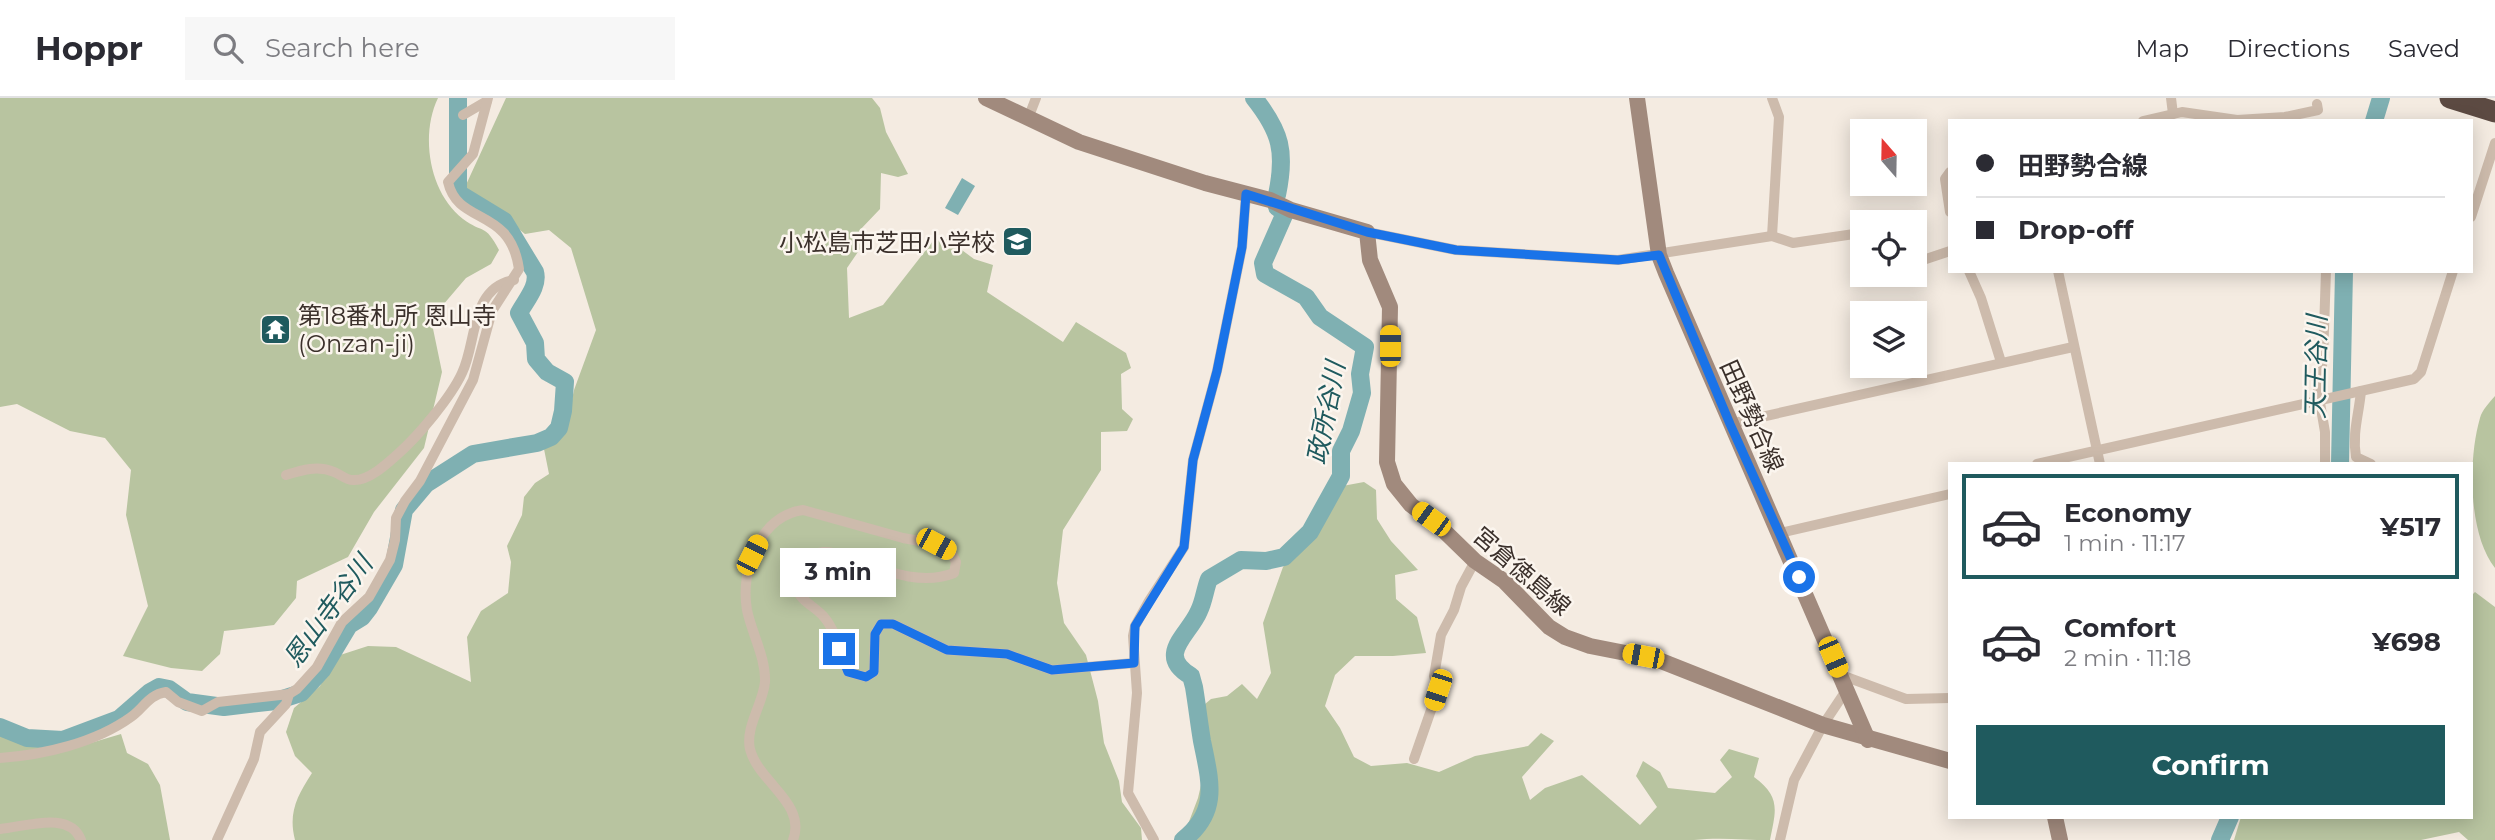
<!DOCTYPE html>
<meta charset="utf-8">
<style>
:root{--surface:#fff;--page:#f7f7f7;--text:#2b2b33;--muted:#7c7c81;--line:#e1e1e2;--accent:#1f5a5e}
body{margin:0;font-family:Montserrat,"Noto Sans JP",sans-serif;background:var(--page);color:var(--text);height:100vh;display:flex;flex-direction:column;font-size:26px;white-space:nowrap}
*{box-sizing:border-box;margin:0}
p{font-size:23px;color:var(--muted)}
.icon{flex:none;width:38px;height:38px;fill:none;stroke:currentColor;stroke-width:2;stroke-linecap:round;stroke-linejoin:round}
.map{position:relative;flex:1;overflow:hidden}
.panel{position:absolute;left:1948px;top:364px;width:525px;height:357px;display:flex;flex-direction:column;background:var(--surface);border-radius:0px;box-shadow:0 4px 18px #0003}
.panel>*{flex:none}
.hud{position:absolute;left:1948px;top:21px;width:525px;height:154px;border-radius:0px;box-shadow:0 4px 18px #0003;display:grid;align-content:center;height:154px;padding:0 28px;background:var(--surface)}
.needle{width:46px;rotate:340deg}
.controls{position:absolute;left:1850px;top:21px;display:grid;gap:14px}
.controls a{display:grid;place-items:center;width:77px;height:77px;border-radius:0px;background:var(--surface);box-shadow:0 4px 18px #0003;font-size:35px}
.end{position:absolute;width:32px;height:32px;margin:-16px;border:9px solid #1a73e8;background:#fff;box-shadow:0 0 0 4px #fff}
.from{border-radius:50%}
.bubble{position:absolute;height:49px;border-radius:0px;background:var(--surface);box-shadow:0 4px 18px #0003;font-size:23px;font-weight:700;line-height:49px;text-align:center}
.car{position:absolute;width:21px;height:42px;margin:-21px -10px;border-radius:9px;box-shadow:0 0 5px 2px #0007;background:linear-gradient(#f5c518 24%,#345 0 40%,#f5c518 0 76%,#345 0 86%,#f5c518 0)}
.hud b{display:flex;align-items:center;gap:24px;height:66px;font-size:26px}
.hud b+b{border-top:2px solid var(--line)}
.hud i{width:18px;height:18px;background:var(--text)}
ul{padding:12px 0 0;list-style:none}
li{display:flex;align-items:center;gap:21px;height:105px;margin:0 14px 10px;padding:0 14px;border:4px solid transparent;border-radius:0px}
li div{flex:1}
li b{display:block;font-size:26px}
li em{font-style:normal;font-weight:700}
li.selected{border-color:var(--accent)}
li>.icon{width:63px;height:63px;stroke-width:1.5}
.cta{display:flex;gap:14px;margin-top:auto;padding:14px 28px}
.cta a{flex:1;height:80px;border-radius:0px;background:var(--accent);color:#fff;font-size:28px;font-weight:700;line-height:80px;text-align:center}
header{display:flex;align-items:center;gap:42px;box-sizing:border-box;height:98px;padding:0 35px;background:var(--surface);border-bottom:2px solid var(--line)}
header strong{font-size:33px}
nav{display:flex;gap:38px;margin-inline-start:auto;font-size:24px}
.search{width:490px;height:63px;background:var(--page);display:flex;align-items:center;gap:18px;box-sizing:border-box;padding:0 24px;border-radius:0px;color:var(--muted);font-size:26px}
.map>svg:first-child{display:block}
.green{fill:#b8c4a0}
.water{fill:#7fb0b2}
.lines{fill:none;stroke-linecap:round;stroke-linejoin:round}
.river{stroke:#7fb0b2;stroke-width:18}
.street{stroke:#cdbbac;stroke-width:10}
.secondary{stroke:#a18a7d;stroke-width:16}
.highway{stroke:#5c4a42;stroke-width:21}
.route{stroke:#1a73e8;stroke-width:9}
.labels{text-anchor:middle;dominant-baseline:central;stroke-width:5;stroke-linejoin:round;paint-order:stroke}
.poi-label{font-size:24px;fill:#3b302b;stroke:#fbf5ee;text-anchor:end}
.street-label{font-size:24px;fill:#3b302b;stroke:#fbf5ee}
.water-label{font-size:26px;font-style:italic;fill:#1f5a5e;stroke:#fbf5ee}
</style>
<header>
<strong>Hoppr</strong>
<div class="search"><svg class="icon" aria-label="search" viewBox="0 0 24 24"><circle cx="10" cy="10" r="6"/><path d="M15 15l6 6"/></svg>Search here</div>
<nav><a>Map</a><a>Directions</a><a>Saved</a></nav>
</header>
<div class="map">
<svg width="2495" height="742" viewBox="0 0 2495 742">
<rect width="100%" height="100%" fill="#f4ebe1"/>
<!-- green -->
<g class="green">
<path d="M0,0H438C420,37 429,95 463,121C483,136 485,125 499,152L491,166L466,180L431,221L442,274L424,350L374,414L348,459L297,483L296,500L274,527L224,533L220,556L202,573L171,570L123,558L148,508L126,417L131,372L105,340L70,333L17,306L0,309Z"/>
<path d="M506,0H872L880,10L886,34L908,76L898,79L881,75L880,111L859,133L860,151L847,170L849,220L883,207L933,143L947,141L974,161L993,167L987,194L1063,244L1076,224L1126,255L1131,270L1121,276L1122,311L1133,321L1127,333L1101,334V372L1063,432L1057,485L1064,525L1086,557L1098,603L1104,645L1119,683L1122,704L1141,730L1142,742H295C288,715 297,698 312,675L295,658L286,634L294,610L320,588L334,559L368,548L396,549L471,584L467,539L481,513L508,495L511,464L507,448L522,417L524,399L535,385L549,376L544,351L566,330L574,292L596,232L571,150L549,132L525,136L465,89Z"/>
<path d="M2495,298V470C2468,436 2468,361 2480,320C2482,312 2490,304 2495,298Z"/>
<path d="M1364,384L1376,392L1377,421L1391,443L1418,472L1395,477L1396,501L1417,519L1426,555L1393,558H1355L1335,577L1325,608L1340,630L1354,659L1371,668L1407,665L1439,674L1475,658L1528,648L1541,635L1554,643L1522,679L1530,702L1545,690L1582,677L1640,727L1657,709L1636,678L1643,663L1660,674L1668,690L1715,695L1732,679L1720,662L1729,651L1759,660L1754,679C1781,699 1776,712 1770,742C1744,742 1719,739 1694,742H1182L1198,700L1205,670L1192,617L1211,601L1227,598L1242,586L1257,601L1271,575L1263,525L1283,469L1312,436L1337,389Z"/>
<path d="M2475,494L2495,509V742H2468L2459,734L2421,742H2234L2241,719H2471V498Z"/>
<path d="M121,636L127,655L148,666L160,687L170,742H0V638L20,645L77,649Z"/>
</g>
<!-- water -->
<path class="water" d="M962,80L975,88L958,117L945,110Z"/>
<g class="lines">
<!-- river -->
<g class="river">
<path d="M1254,0C1281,34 1286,54 1277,97"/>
<path d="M2374,23L2381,0"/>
<path d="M2340,366L2344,173"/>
<path d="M0,629L27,640L63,642L119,621L150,594L159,589L169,591L187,604L224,609L276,603L301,595L322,572L349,527L362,519L369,510L394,467L404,412L426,386L473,356L537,345L551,339L559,330L563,313L565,284L547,274L536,261L535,245L519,215C526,202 539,188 535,174L504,123L458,95V0"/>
<path d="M1183,742C1220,713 1210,683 1202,643C1199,625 1197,607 1194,589L1191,578C1155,557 1189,537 1199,513C1204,503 1205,491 1209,481L1241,462L1266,463L1284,459L1310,434L1341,378V353L1351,333L1362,295L1360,276L1365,249L1320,219L1306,199L1265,176L1263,165L1285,115L1277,109"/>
<path d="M2220,742L2230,719"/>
</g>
<!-- street -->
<g class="street">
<path d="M2171,0L2173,16"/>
<path d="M463,17L487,3"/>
<path d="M1029,18L1036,0"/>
<path d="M2143,23L2182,14L2237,22L2285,19L2318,12L2317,6"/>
<path d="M1950,74L1945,81L1950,114"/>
<path d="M2471,119L2495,45"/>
<path d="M1367,134L1456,152L1618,162L1772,138L1793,145L1854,136L1862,141"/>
<path d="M1772,138L1779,19L1772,0"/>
<path d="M1914,165L1950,153"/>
<path d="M1969,173L1981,200L2001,264"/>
<path d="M2058,173L2100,366"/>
<path d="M2361,293C2359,316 2352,335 2356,359L2371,366"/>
<path d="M1730,326L2073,249"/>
<path d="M2037,366L2414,281L2421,274L2453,173"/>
<path d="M2325,366V334L2318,293L2323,261L2326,173"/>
<path d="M286,377C302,372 318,367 334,374C340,376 346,382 353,382C369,383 388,365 399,355C419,337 451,299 462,275C477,245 470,189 514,182"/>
<path d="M1780,435L1950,396"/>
<path d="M1841,577L1906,601L1950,600"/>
<path d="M0,660C43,657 95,645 131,619C144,610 148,597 166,594L178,604L202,613L218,604L289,596L297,591L317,569L342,524L369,499L390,462L395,442L396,420L405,403L420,383L473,282L492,213L519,171C510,108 458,128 448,84L473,56L488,0"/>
<path d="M1414,661L1438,592L1434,578L1441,537L1454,512L1461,489L1475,463"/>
<path d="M0,731C25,729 70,712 81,742"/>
<path d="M217,742L254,661L260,634L286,606L289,596"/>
<path d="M793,742C807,705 758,684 750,651C745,629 763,606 765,584C766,560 752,536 747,512C740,473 759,418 803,412L903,440L936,446L951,454L956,464L954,475C919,489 882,471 849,460C841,457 831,453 823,454C807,456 792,471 796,488C799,503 815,508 824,519C836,533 841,556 848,574L866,579L874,574L875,536L881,526H893L947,552L1007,556L1052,572L1134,565"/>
<path d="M1154,742L1128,695L1137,595L1133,538L1135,528L1149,503L1184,449L1193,362L1217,273L1242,149L1246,96"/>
<path d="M1780,742L1794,682L1823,627L1847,591"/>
</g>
<!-- secondary -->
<g class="secondary">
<path d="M986,0L1079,44L1205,85L1270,102L1291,112L1367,134L1370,162L1390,209L1387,364L1394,386L1411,407L1440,429L1475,463L1504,483L1549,529L1565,539L1590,548L1656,561L1823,627L1950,663"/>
<path d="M1637,0L1659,157L1666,175L1868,642"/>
<path d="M2055,719L2060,742"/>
</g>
<!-- highway -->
<path class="highway" d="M2450,0L2495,14"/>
</g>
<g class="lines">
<!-- route -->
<path class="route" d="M839,551L848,574L866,579L874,574L875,536L881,526H893L947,552L1007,556L1052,572L1134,565L1135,528L1184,449L1193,362L1217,273L1242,149L1246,96L1367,134L1456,152L1618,162L1659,157L1730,326L1799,479"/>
</g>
<!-- icons -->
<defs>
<symbol id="school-square" viewBox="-11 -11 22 22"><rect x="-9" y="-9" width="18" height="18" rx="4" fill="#1f5a5e" stroke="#fbf5ee"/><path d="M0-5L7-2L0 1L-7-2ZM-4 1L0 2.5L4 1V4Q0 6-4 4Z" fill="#fff"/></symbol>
<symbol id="temple-square" viewBox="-11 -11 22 22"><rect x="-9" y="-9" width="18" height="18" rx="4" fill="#1f5a5e" stroke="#fbf5ee"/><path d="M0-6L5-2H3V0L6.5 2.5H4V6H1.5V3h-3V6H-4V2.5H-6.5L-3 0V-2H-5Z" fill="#fff"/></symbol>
</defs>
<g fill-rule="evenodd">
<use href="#school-square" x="1000" y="126" width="35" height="35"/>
<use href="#temple-square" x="258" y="214" width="35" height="35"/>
</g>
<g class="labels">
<!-- poi labels -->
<g class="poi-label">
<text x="995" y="144">小松島市芝田小学校</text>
<text x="298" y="217" text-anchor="start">第18番札所 恩山寺<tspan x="298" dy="28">(Onzan-ji)</tspan></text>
</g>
<!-- street labels -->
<g class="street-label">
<text transform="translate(1752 318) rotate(66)">田野勢合線</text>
<text transform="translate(1522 473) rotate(41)">宮倉徳島線</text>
</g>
<!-- water labels -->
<g class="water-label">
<text transform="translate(2316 269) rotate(-89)">天王谷川</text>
<text transform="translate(1326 315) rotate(-79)">政所谷川</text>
<text transform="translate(328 513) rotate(-54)">恩山寺谷川</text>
</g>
</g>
</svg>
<div class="controls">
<a><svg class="needle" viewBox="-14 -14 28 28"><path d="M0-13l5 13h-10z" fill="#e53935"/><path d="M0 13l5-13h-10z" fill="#7c7c81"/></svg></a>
<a><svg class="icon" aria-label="locate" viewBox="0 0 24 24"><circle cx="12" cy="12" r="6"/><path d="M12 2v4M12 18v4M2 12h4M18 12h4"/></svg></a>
<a><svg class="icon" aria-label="layers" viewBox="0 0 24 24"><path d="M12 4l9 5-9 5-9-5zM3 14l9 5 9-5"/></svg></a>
</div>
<i class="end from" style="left:1799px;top:479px"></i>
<i class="end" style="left:839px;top:551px"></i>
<div class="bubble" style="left:780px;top:450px;width:116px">3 min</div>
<i class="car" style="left:1390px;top:248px;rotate:0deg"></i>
<i class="car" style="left:1431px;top:421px;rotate:306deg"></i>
<i class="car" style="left:936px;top:446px;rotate:118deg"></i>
<i class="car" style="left:752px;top:457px;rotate:27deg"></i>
<i class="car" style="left:1643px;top:558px;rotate:281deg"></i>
<i class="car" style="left:1833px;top:559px;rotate:157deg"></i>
<i class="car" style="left:1438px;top:592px;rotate:198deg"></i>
<div class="hud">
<b><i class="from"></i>田野勢合線</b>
<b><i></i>Drop-off</b>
</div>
<section class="panel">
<ul>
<li class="selected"><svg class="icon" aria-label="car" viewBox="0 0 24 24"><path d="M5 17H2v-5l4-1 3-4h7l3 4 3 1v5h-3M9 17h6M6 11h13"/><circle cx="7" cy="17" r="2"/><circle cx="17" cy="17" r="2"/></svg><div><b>Economy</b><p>1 min · 11:17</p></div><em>¥517</em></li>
<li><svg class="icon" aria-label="car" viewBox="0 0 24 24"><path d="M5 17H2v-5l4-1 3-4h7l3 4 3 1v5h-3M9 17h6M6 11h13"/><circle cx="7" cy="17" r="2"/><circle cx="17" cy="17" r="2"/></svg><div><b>Comfort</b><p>2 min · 11:18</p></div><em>¥698</em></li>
</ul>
<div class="cta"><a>Confirm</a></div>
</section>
</div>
